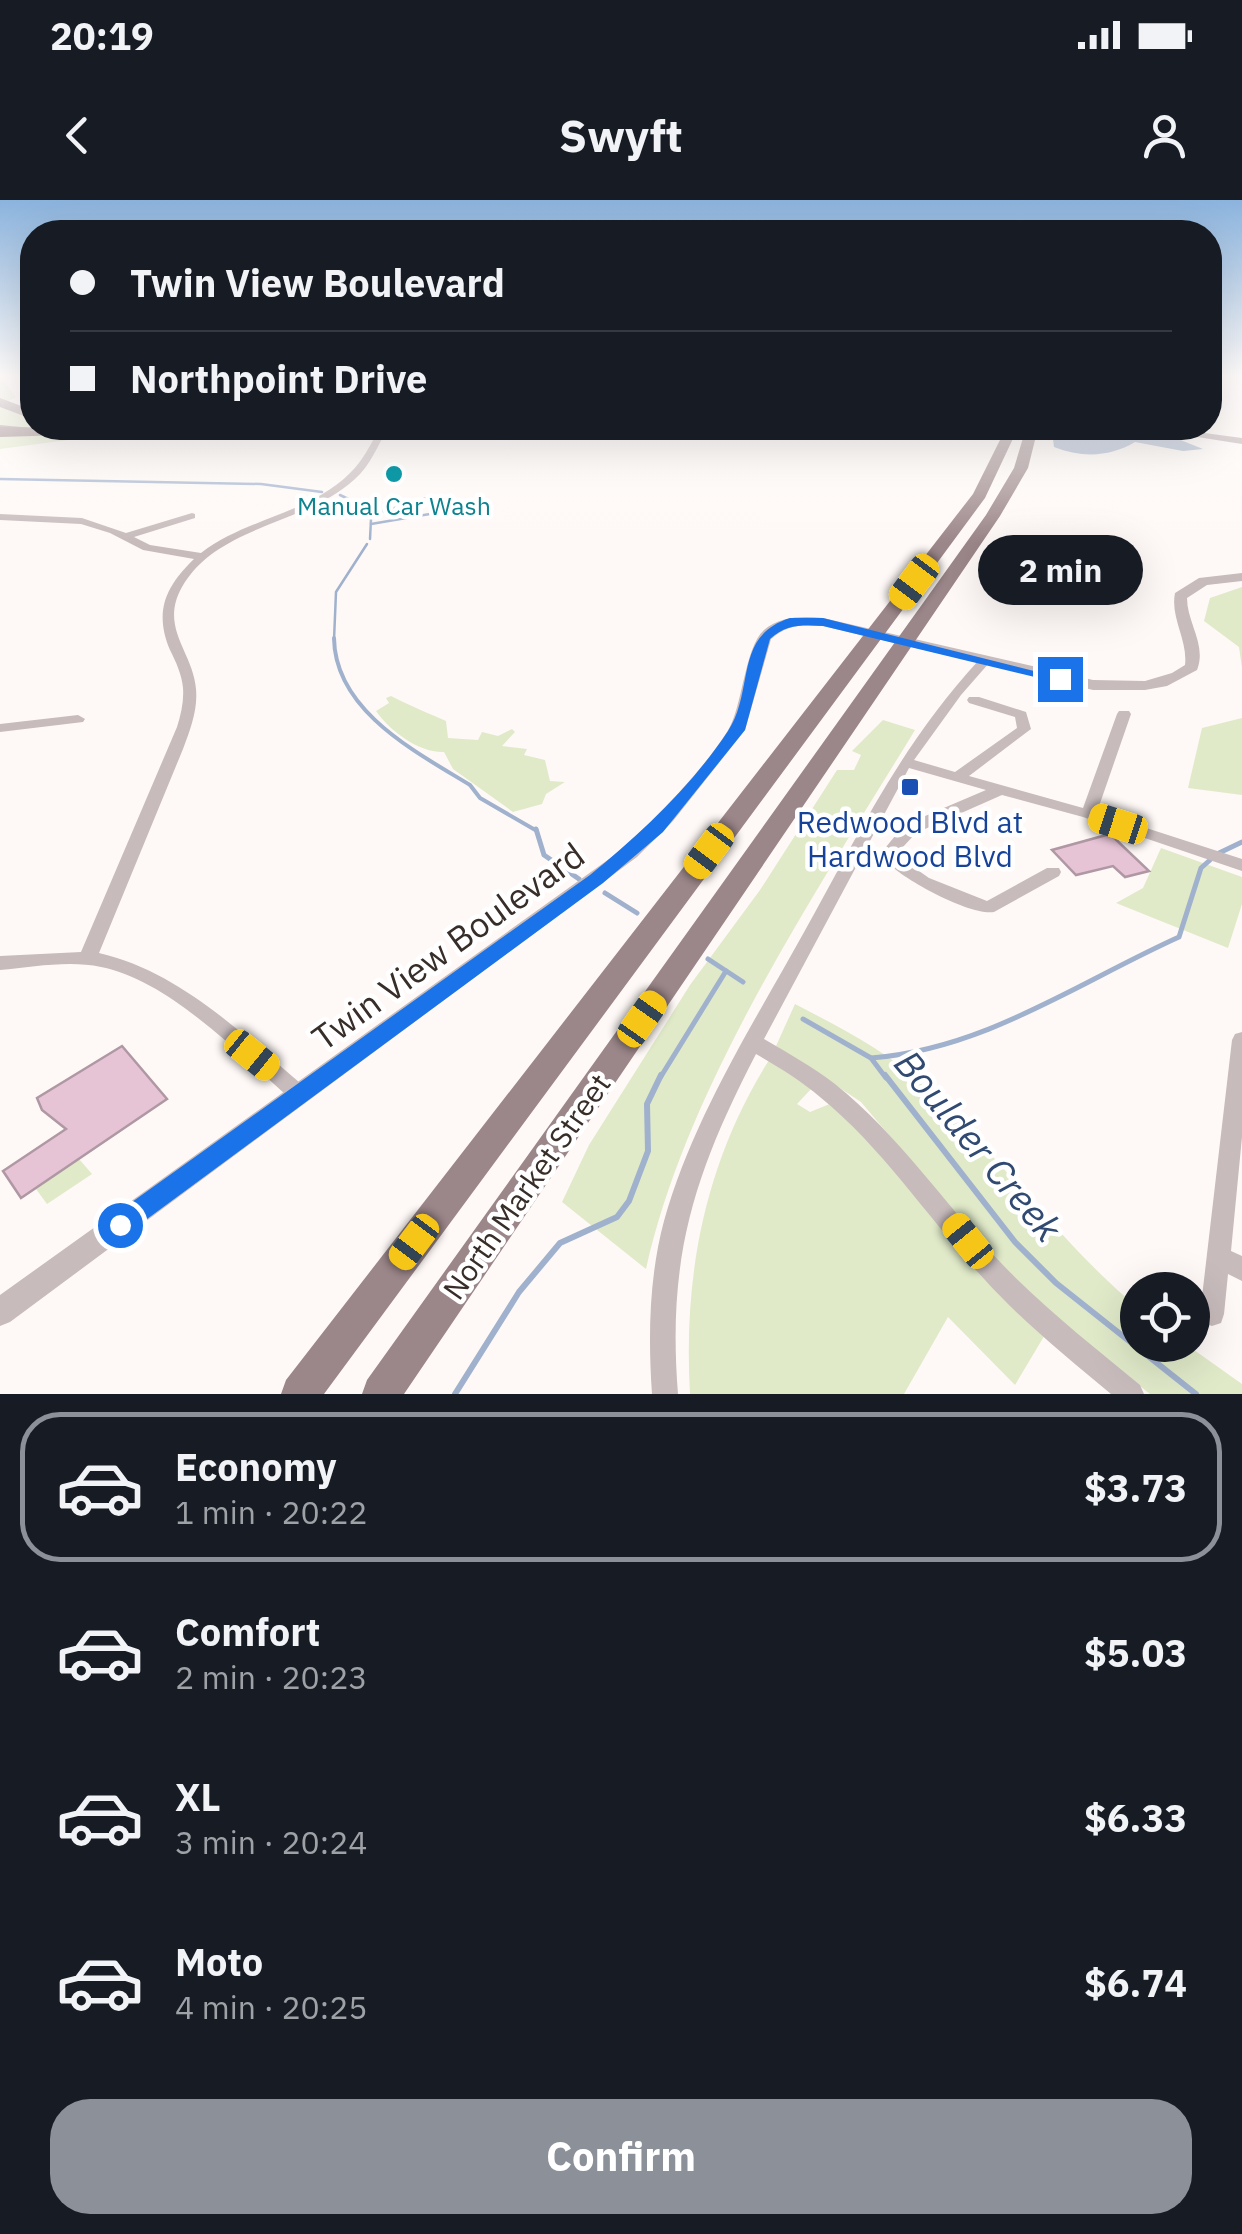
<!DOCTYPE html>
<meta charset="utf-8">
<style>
:root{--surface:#171b24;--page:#20242c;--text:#f1f3f6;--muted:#9ea1a6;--line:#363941;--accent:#8c9099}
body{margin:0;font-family:"IBM Plex Sans",sans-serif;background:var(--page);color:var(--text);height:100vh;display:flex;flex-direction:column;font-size:38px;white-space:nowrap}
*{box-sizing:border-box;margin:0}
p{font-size:32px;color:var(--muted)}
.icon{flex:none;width:55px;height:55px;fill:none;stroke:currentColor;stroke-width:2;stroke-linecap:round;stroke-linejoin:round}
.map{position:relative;height:1194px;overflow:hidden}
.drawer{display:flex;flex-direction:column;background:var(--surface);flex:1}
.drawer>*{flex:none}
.top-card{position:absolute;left:20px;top:20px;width:1202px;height:220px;border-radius:40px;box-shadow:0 10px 40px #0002;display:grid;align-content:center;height:220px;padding:0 50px;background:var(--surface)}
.controls{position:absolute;left:1120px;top:1072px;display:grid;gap:20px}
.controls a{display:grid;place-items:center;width:90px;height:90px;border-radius:50%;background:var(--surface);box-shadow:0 10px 40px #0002;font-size:50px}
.end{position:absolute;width:45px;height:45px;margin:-22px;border:12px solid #1a73e8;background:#fff;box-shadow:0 0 0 5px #fff}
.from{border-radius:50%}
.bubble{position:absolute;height:70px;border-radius:35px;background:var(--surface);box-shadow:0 10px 40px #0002;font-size:32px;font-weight:700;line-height:70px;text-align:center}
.car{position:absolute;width:30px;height:60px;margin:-30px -15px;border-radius:12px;box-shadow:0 0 8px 2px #0007;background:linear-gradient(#f5c518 24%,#345 0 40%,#f5c518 0 76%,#345 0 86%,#f5c518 0)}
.top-card b{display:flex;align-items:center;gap:35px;height:95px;font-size:38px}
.top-card b+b{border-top:2px solid var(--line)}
.top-card i{width:25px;height:25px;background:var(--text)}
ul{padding:18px 0 0;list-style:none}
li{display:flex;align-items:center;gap:30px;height:150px;margin:0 20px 15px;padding:0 30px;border:5px solid transparent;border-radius:40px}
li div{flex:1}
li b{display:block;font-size:38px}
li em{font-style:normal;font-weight:700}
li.on{border-color:var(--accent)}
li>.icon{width:90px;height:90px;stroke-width:1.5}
.cta{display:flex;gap:20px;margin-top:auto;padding:20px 50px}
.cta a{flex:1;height:115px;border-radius:40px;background:var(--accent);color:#fff;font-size:40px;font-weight:700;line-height:115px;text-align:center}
.status{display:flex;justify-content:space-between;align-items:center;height:70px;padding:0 50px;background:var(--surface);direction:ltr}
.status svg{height:28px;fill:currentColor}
header{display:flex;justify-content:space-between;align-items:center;height:130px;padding:0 50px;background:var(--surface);font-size:45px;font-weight:700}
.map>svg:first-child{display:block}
.green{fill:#e0eac9}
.water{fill:#a0b1cd}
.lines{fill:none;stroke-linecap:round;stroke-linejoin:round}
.stream-far3{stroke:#a0b1cd;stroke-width:2.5}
.stream-far2{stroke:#a0b1cd;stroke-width:4}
.stream-far1{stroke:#a0b1cd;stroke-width:5}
.stream{stroke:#a0b1cd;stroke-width:6}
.building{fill:#e6c4d5;stroke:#af98a3;stroke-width:2.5}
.minor{fill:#c7bbbc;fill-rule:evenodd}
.tertiary{fill:#c7bbbc;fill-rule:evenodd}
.secondary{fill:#ad9c9e;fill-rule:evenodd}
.primary{fill:#9b8689;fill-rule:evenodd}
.motorway{fill:#8b7276;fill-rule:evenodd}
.route{fill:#1a73e8}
.culture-dot{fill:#0f9aa8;stroke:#fff;stroke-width:4}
.transit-dot{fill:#1a4fb4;stroke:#fff;stroke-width:4}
.labels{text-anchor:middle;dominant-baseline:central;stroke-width:9;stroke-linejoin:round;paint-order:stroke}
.far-culture-label{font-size:25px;fill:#0d838f;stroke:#fff}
.transit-label{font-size:30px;fill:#164399;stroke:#fff}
.street-label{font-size:30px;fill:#372e29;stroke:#fff}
.near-street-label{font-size:35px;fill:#372e29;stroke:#fff}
.near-water-label{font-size:38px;font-style:italic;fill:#314a72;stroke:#fff}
</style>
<div class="status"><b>20:19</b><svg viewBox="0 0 49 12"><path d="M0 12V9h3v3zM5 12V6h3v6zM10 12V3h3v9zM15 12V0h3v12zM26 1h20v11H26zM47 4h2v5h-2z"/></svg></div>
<header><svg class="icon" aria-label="back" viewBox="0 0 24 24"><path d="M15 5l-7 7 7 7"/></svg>Swyft<svg class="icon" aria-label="person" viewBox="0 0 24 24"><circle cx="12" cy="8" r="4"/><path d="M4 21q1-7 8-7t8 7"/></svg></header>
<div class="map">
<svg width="1242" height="1194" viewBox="0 0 1242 1194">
<rect width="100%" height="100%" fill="#fef9f6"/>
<!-- green -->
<g class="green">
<path d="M0,176L16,197L8,201L32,211V228H367L357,240H68L0,249Z"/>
<path d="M1242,387V468L1239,447L1204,421L1210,398Z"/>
<path d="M391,496C411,506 430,514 446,521L448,538L478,540L482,532L498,536L512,529L515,532L502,546L527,549L524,555L545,560L550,581L565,582L546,594L542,604L513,612L453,569L444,552C419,553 390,531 376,511L389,503L386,498Z"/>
<path d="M1242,518V595L1188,588L1202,528Z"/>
<path d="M883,520L915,530C817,691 687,884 646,1069L562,1002L589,945L690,785L760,690L837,570H854L861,555L852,551Z"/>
<path d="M1161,648L1242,677V704L1228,748L1116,703L1143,688Z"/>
<path d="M795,804C841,828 887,851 924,886C1000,956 1059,1042 1137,1107L1138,1145H1187L1242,1184V1194H1150L1050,1115L1001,1068L861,902L776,846Z"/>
<path d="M769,860L812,888L797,904L810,912L832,903L1046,1133L1015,1185L948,1117L904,1194H690C683,1075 705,962 769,860Z"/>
<path d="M79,959L92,974L47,1004L36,989Z"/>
</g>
<!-- water -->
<path class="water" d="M1060,228L1173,237L1203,249L1183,251L1135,242C1110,257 1082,258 1054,247L1052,232Z"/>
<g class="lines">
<!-- stream-far3 -->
<g class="stream-far3">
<path d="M811,231L902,229L957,237"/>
<path d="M0,279L261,284L322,292"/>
<path d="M340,295L359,304L371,319L370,339"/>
<path d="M369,316L427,298"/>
<path d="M371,324L465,308"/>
<path d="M334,440L336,392L367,344"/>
</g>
<!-- stream-far2 -->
<path class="stream-far2" d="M334,438C335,511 416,552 470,585L480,598L537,631"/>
<!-- stream-far1 -->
<g class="stream-far1">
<path d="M536,629L544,655L579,679"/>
<path d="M1217,654L1242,642"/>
<path d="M605,693L637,713"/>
<path d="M708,759L743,782"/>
<path d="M803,819L871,858L886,878"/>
<path d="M871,858C985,849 1077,783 1179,737L1201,668L1210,660"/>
<path d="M660,878L726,771"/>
</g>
<!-- stream -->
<g class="stream">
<path d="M885,875L1015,1042L1056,1083L1196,1194"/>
<path d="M455,1194L519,1092L560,1043L617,1017L629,1001L648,951L647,904L661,875"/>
</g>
</g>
<!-- building -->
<g class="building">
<path d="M1110,634L1149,671L1125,677L1113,666L1076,675L1052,650Z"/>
<path d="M122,846L167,899L21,998L3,971L66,929L42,910L37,898Z"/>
</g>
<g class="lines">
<!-- minor -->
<g class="minor">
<path d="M29,193H32V199L29,203L32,205V210L20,203Z"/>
<path d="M380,228H388C378,245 370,266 355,279C305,325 217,325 182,387C159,428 193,451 196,489C198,510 190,530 183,549L99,753C181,772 243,835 306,888L309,894L306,900L299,903L292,900C241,856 169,780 101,767C69,760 33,767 0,770V756L81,752L177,527C181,514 184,501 183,488C182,475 176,462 170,450C154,412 165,387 194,359L143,350L110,333L81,324L0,320V314L82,318L126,333L192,313L195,314V318L134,337L150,345L201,353C246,318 309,314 350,273C363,261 371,243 380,228Z"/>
<path d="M983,459L989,463L961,495L914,560L955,572L1017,528L1015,517L969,503L967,500L969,497H979L1026,512L1031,529L969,576L1083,608L1117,514L1119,511H1129L1131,514L1097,612L1242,659V671L1083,617L1002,595L916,633L902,648V659L929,678L987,701L1047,668H1059L1061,672L1059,676L994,712C970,716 902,679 886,661V647L904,625L986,590L909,568L764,839C788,853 813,867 835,884C899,935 945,1005 1002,1064C1044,1108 1093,1146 1140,1185L1144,1194H1111C1068,1158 1023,1122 985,1080C929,1020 884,949 820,897C800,880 778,867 756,854C694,974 667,1057 678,1194H652C648,1136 649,1077 664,1021C693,918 752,826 803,734C857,637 902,543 979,460Z"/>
<path d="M78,515L85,519L83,522L0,532V524Z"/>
<path d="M1242,832V937L1231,1051L1242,1056V1081L1228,1074L1224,1114L1221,1123L1212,1126L1203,1123L1200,1114L1232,840L1235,834Z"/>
</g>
<!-- tertiary -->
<path class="tertiary" d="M1242,373V381L1207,385L1187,398C1187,423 1207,445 1197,470L1167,486L1145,490H1093L823,426C802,424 786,425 771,439L745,530L673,621L637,657L10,1122L0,1126V1095L623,649C660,613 699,575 727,532C743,508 744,448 764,430C780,416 803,416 823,418L1093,480L1145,481L1172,473L1185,465C1188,440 1170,418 1175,393L1199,378Z"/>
<!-- secondary -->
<path class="secondary" d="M1140,228H1167L1242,238V244Z"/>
<!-- primary -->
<g class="primary">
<path d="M0,225L32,228H497L491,232L0,233Z"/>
<path d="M1006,228H1018L985,298L324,1194H281L286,1180L973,294Z"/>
<path d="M1026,228H1038L1028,268L1000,316L404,1194H362L367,1180L986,315L1014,268Z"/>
</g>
<!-- motorway -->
<g class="motorway">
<path d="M0,198L32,210V219L0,207Z"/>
<path d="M0,227L72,228L74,230L66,235L0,237Z"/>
</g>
</g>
<!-- sky -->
<linearGradient id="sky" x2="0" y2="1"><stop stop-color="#8bb3dd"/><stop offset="0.51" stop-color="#fffcfb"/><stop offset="1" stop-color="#fffcfb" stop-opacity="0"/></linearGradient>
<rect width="1242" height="343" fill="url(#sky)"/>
<!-- route -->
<path class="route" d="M790,418H823L1066,479L1060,483L823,426C802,425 786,424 770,439L745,530L663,632L603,683L128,1033H111L107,1025L111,1017L590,675C641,633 691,587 728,531C755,490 733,436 790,418Z"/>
<!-- markers -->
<circle class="culture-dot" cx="394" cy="274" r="10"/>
<rect class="transit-dot" x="900" y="577" width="20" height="20" rx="5"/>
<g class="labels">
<!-- far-culture labels -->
<g class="far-culture-label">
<text x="394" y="305">Manual Car Wash</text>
</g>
<!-- transit labels -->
<g class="transit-label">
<text x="910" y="621">Redwood Blvd at<tspan x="910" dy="34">Hardwood Blvd</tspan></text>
</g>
<!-- street labels -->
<g class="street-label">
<text transform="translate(526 986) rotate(-55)">North Market Street</text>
</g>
<!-- near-street labels -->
<g class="near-street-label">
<text transform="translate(448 746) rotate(-36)">Twin View Boulevard</text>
</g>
<!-- near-water labels -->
<g class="near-water-label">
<text transform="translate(979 945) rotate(50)">Boulder Creek</text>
</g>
</g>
</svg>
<div class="controls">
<a><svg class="icon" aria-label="locate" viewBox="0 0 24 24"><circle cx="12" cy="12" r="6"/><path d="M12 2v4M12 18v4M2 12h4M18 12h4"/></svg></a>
</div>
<i class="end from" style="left:120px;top:1025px"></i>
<i class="end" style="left:1060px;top:479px"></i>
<div class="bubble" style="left:978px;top:335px;width:165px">2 min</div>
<i class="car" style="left:914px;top:382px;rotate:217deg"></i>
<i class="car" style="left:1118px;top:624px;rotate:288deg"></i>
<i class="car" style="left:709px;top:651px;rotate:217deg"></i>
<i class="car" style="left:642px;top:819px;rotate:35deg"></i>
<i class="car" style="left:252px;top:855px;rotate:129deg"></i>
<i class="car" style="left:968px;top:1041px;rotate:321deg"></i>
<i class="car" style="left:414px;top:1042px;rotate:217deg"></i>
<div class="top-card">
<b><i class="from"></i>Twin View Boulevard</b>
<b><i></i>Northpoint Drive</b>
</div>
</div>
<section class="drawer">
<ul>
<li class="on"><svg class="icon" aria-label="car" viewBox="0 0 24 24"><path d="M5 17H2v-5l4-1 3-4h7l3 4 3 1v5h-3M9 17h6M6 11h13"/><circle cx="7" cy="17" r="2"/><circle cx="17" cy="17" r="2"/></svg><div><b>Economy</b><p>1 min · 20:22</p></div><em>$3.73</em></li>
<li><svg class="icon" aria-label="car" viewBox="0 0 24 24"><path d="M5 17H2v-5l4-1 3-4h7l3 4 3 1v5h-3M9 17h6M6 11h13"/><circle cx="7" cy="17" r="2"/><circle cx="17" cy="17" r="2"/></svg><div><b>Comfort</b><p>2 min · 20:23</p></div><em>$5.03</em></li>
<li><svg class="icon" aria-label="car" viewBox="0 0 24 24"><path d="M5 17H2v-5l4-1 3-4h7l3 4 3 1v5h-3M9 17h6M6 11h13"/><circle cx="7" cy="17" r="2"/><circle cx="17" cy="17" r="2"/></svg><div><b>XL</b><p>3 min · 20:24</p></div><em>$6.33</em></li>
<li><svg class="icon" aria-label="car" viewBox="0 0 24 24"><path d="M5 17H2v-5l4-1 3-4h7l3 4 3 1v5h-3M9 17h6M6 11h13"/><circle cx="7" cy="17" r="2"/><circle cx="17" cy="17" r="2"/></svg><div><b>Moto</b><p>4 min · 20:25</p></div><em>$6.74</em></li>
</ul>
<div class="cta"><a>Confirm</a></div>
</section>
